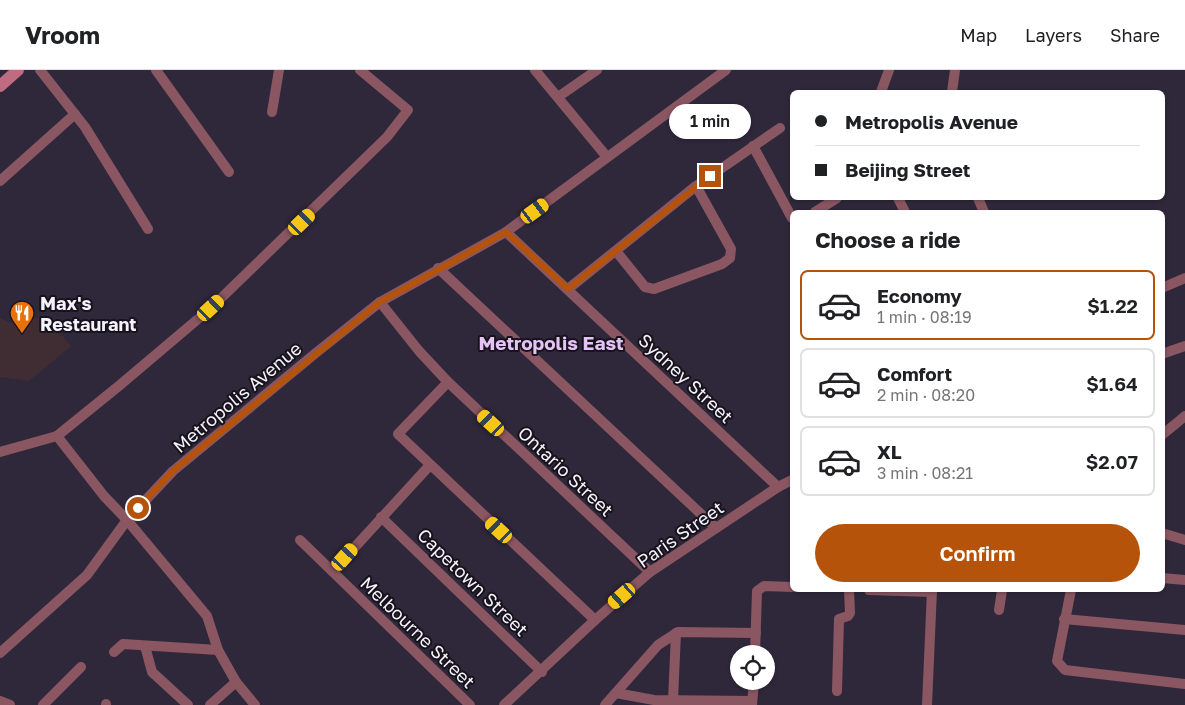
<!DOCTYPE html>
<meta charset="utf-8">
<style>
:root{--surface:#fff;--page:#f6f6f6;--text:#202124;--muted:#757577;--line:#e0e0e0;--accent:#b45309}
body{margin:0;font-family:"Golos Text",sans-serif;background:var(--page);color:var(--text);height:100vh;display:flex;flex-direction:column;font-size:19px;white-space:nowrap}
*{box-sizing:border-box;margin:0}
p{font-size:16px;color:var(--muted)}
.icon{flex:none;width:28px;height:28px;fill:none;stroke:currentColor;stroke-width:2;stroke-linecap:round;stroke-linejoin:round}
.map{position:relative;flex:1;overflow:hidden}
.panel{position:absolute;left:790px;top:140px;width:375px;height:382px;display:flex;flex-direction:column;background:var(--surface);border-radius:8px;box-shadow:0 1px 4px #0004}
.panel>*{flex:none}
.banner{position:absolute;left:790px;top:20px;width:375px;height:110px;border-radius:8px;box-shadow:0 1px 4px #0004;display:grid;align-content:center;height:110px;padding:0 25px;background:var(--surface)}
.tools{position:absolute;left:730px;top:575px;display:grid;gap:10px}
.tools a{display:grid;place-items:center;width:45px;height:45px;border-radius:50%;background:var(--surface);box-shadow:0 1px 4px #0004;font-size:25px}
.end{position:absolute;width:22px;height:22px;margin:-11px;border:6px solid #b45309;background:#fff;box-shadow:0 0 0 2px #fff}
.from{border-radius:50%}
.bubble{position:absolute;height:35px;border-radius:18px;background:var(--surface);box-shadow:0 1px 4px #0004;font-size:16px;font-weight:600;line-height:35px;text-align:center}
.car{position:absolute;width:15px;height:30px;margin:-15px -8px;border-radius:6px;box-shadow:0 0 4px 1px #0007;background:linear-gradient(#f5c518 24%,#345 0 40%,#f5c518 0 76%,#345 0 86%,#f5c518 0)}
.banner b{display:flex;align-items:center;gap:18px;height:48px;font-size:19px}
.banner b+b{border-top:1px solid var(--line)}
.banner i{width:12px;height:12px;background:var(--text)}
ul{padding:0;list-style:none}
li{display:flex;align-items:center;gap:15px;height:70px;margin:0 10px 8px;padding:0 15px;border:2px solid var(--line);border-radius:8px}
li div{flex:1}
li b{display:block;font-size:19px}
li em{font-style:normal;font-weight:600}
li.current{border-color:var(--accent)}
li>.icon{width:45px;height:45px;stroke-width:1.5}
h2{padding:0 25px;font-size:22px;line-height:60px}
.primary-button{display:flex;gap:10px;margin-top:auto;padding:10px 25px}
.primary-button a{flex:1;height:58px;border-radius:30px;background:var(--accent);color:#fff;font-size:20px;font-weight:600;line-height:58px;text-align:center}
header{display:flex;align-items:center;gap:30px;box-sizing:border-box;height:70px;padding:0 25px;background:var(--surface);border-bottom:1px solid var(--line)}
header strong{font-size:24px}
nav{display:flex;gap:28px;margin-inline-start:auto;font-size:18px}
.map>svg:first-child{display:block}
.commercial{fill:#402d34}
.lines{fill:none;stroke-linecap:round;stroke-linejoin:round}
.street{stroke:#8a5662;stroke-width:10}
.secondary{stroke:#bf6c80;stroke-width:12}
.route{stroke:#b45309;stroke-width:6}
.labels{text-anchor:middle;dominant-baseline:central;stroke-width:4;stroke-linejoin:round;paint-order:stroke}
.poi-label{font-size:18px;font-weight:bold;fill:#f5f1fd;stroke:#16131b;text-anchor:start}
.street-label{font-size:18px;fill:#f5f1fd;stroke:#16131b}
.neighbourhood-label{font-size:19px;font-weight:bold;fill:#e6c3f7;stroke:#16131b}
</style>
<header>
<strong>Vroom</strong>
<nav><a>Map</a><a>Layers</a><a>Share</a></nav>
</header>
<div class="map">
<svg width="1185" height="635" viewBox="0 0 1185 635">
<rect width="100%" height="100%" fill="#2f283a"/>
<!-- commercial -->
<path class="commercial" d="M21,247L47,248L71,276L29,311L0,307V248L10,253Z"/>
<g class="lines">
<!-- street -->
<g class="street">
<path d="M40,0L85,57L148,159"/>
<path d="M156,0L229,102"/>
<path d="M535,0L607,87"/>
<path d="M881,22L889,0"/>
<path d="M952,22L955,0"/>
<path d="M558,27L597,0"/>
<path d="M272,42L279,0"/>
<path d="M753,76L792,148"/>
<path d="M0,111L75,44"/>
<path d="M898,128L905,142"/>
<path d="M978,128L984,142"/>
<path d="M815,142L837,128"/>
<path d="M506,162L778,417"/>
<path d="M616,181L645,217L654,219L722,194L730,188L731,179L696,116"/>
<path d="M438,198L716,458"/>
<path d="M1162,218L1185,208"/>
<path d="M568,219L696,116L780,58"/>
<path d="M380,232L419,281L448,312L650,502"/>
<path d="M1162,284L1185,276"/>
<path d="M448,312L398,364L595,550"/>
<path d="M1162,365L1185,346"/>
<path d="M57,366L104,426L127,450L207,546L218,580L236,612L255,635"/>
<path d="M0,382L57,366L120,315L211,238L387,67L408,40L360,0"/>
<path d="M381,447L542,602"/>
<path d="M1162,463L1185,470"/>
<path d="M300,470L470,635"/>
<path d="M333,501L430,395"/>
<path d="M1162,508L1185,510"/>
<path d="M869,520L932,522"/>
<path d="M1071,520L1057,591L1065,600L1185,614"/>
<path d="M999,540L1002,520"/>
<path d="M1064,549L1185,560"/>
<path d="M145,576L152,602L188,635"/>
<path d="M114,582L123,574L218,580"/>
<path d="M0,583L87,505L127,450L173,401L317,282L380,232L506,162L726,0"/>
<path d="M755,584L757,521L764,516L792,517"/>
<path d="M837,621L839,549L848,546L850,543L849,520"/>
<path d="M616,623L654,630L752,631"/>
<path d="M673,630L676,563"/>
<path d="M0,631L10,635"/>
<path d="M43,635L81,597"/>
<path d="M106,635V634"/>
<path d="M210,635L236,612"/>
<path d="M504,635L595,550L650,502L778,417L792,410"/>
<path d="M605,635L658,575L678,562L756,563"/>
<path d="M752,635L754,611"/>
<path d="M927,635L932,520"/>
</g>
<!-- secondary -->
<path class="secondary" d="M0,16L18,0"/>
</g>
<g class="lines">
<!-- route -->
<path class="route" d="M138,438L173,401L380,232L506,162L568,219L710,106"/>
</g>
<!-- icons -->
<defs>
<symbol id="restaurant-pin" viewBox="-11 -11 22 30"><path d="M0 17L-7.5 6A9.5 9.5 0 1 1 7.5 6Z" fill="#e8710a" stroke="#16131b"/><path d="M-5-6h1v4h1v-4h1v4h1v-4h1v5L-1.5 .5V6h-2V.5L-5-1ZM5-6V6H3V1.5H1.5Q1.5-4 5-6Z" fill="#fff"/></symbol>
</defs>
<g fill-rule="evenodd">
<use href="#restaurant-pin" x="8" y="229" width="28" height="38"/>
</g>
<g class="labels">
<!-- poi labels -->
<g class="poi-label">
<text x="40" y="233">Max's<tspan x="40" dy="21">Restaurant</tspan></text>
</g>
<!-- street labels -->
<g class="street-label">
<text transform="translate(686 308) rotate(43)">Sydney Street</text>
<text transform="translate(237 327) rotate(-40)">Metropolis Avenue</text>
<text transform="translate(566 401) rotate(43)">Ontario Street</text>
<text transform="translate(680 464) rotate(-35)">Paris Street</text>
<text transform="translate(473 512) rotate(44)">Capetown Street</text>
<text transform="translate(418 562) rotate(44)">Melbourne Street</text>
</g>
<!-- neighbourhood labels -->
<g class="neighbourhood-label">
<text x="551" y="272">Metropolis East</text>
</g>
</g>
</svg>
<div class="tools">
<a><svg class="icon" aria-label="locate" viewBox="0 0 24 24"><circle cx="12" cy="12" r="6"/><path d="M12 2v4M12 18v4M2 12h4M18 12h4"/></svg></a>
</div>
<i class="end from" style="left:138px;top:438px"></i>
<i class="end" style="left:710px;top:106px"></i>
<div class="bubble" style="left:669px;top:34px;width:82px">1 min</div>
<i class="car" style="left:535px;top:141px;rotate:54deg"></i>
<i class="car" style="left:302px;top:152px;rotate:46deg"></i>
<i class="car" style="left:211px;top:238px;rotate:47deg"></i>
<i class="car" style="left:491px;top:353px;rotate:313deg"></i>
<i class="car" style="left:499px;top:460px;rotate:313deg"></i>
<i class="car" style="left:345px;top:487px;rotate:42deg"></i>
<i class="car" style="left:622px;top:526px;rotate:229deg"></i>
<div class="banner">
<b><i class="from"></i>Metropolis Avenue</b>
<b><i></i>Beijing Street</b>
</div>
<section class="panel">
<h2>Choose a ride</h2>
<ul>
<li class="current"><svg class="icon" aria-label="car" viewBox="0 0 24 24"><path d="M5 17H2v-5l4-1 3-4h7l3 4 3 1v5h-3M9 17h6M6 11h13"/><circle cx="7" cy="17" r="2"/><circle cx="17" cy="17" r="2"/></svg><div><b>Economy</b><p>1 min · 08:19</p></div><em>$1.22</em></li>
<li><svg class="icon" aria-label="car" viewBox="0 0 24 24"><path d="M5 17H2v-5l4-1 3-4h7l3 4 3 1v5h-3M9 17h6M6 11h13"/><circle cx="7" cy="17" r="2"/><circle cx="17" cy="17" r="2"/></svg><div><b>Comfort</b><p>2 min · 08:20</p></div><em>$1.64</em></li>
<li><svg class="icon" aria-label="car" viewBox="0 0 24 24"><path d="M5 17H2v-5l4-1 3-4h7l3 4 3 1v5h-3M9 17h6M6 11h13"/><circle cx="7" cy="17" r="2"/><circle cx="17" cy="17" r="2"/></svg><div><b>XL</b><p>3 min · 08:21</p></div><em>$2.07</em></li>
</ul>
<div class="primary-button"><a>Confirm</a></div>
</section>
</div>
